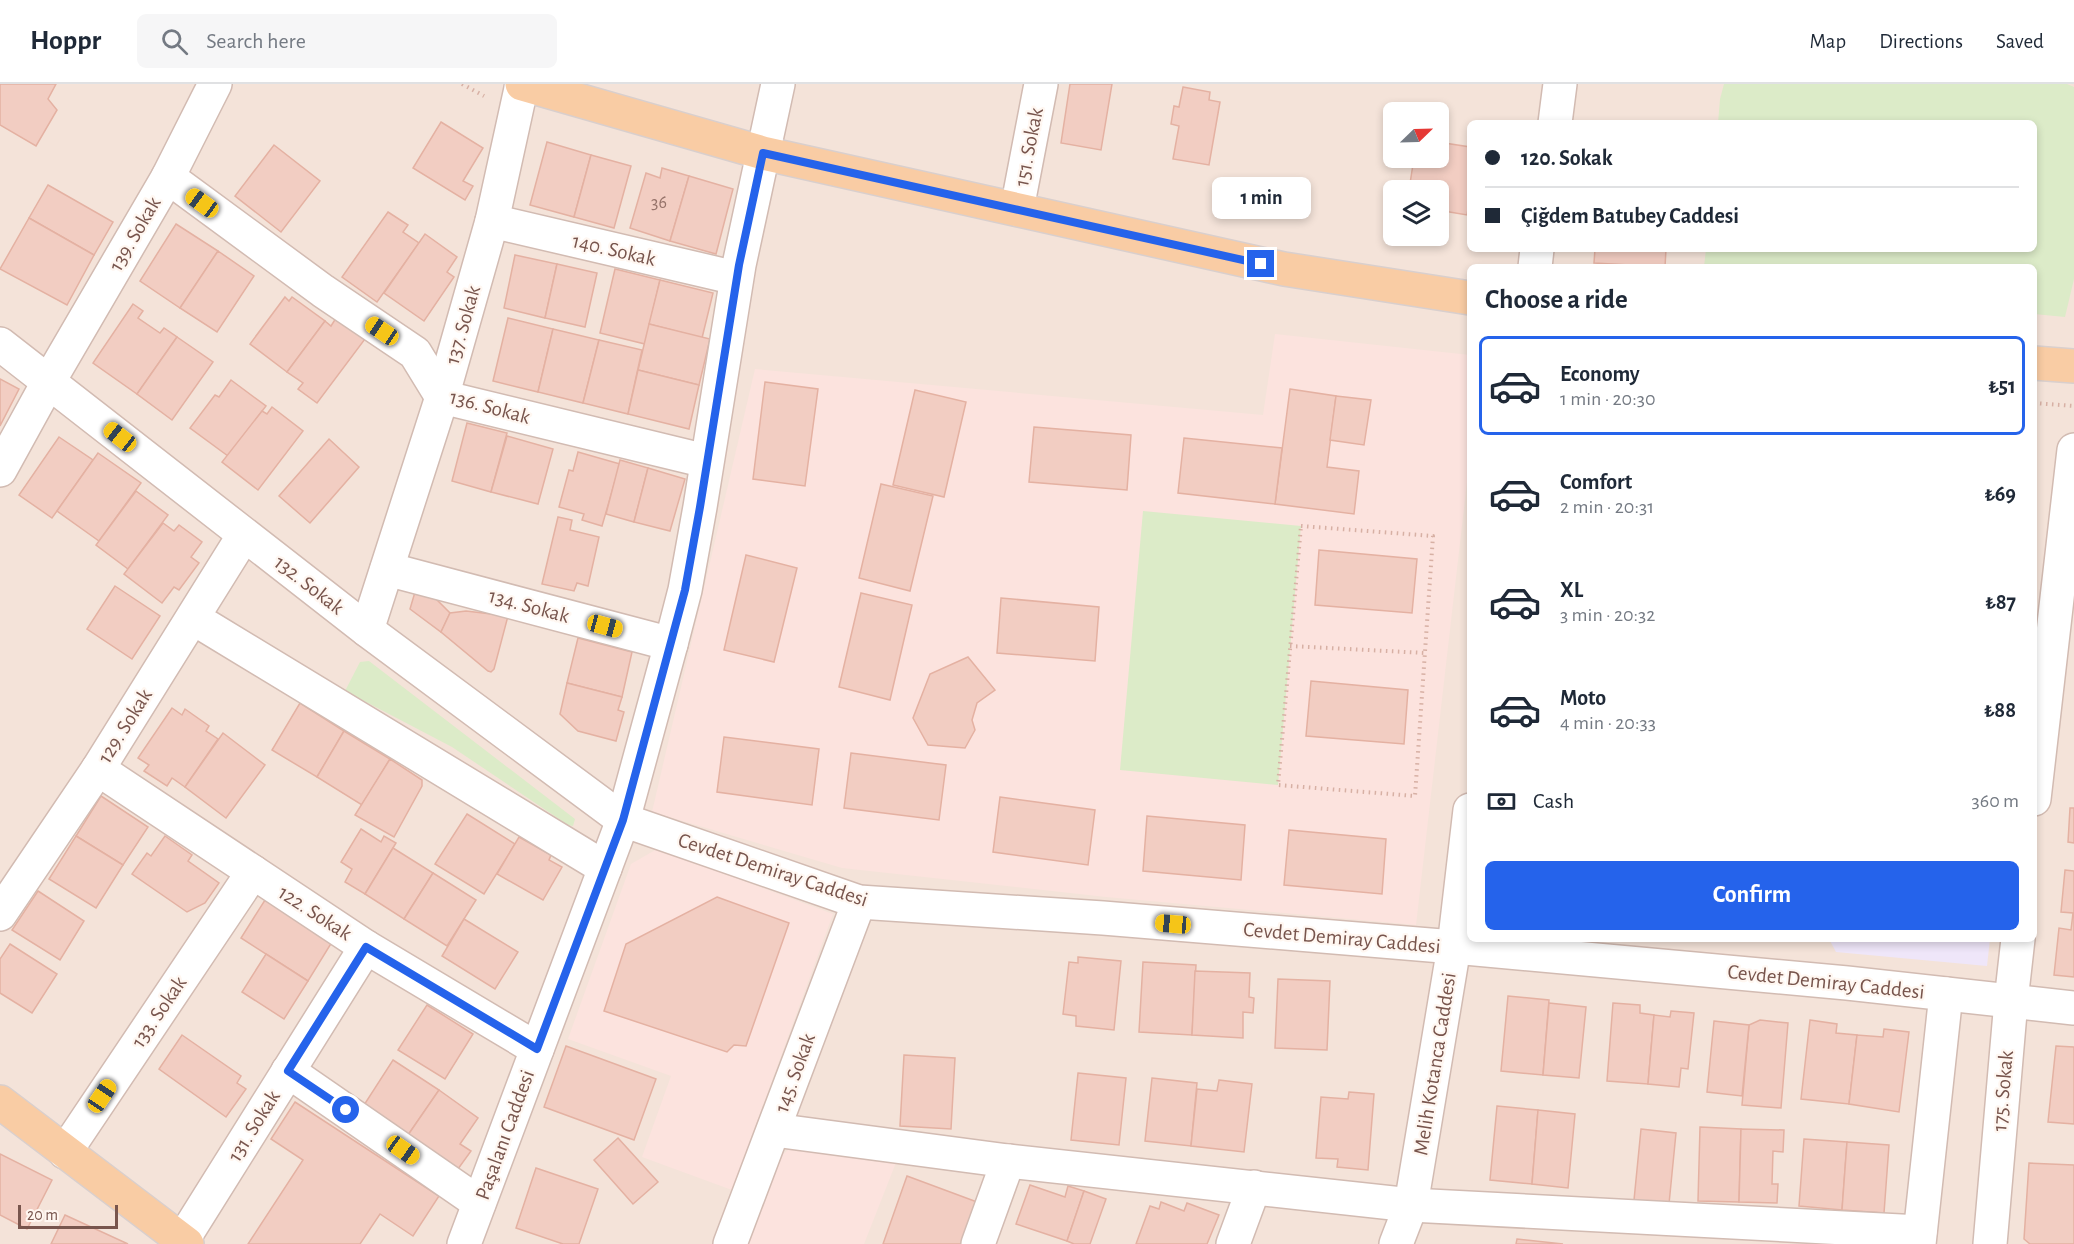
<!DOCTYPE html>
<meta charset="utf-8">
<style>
:root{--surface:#fff;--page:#f6f6f7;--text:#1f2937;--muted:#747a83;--line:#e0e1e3;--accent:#2563eb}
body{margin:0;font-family:"Alegreya Sans",sans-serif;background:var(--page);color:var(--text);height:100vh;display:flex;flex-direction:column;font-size:22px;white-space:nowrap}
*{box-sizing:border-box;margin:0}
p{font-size:20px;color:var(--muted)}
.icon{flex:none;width:33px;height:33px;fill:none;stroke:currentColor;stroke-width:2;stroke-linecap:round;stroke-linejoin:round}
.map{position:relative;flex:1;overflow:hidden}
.side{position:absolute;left:1467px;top:180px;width:570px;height:678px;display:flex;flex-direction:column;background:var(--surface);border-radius:9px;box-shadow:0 3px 9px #0003}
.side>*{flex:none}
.guide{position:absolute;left:1467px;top:36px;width:570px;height:132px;border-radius:9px;box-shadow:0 3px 9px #0003;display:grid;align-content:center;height:132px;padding:0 18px;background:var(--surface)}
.needle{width:39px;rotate:67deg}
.fabs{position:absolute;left:1383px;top:18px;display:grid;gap:12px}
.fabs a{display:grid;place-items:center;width:66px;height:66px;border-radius:9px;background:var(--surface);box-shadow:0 3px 9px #0003;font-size:30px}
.scale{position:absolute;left:18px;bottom:15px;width:100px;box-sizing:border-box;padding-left:6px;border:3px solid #78554d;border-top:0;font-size:16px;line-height:21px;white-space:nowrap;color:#78554d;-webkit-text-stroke:4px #fff7f1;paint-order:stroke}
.end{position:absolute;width:27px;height:27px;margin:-14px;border:8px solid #2563eb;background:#fff;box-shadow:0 0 0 3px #fff}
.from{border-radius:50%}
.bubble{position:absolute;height:42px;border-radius:9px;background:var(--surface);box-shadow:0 3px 9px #0003;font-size:20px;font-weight:700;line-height:42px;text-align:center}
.car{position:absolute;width:18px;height:36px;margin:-18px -9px;border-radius:8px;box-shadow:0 0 4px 2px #0007;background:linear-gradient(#f5c518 24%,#345 0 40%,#f5c518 0 76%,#345 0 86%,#f5c518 0)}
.guide b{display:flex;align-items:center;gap:21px;height:57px;font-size:22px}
.guide b+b{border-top:2px solid var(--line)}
.guide i{width:15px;height:15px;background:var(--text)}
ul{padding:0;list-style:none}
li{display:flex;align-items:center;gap:18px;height:99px;margin:0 12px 9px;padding:0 6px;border:3px solid transparent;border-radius:9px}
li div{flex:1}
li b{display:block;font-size:22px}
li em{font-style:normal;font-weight:700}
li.active{border-color:var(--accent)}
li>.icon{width:54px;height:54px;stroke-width:1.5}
h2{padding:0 18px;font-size:27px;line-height:72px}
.pay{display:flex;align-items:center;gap:15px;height:66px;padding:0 18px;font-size:22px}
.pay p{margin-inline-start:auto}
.primary-button{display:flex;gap:12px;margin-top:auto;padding:12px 18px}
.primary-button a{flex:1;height:69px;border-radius:9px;background:var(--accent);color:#fff;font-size:24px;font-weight:700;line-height:69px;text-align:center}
header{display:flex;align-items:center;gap:36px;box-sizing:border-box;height:84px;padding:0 30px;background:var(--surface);border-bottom:2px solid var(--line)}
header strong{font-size:28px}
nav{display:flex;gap:33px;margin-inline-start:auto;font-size:21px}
.search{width:420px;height:54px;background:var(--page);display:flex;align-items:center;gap:15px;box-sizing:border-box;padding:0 21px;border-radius:9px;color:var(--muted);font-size:22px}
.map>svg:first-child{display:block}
.residential{fill:#f4e3d9;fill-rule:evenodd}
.commercial{fill:#fce3de}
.education{fill:#efe6f9}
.green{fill:#dcebc8}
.building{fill:#f2cdc2;stroke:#e4b1a2;stroke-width:1.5}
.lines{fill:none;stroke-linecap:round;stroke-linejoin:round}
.minor-casing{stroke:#d2bbb2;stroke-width:36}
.major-casing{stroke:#d9cfcd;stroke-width:36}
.path{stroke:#d7b0a4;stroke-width:4;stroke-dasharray:1.5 4.5;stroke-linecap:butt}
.minor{stroke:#fff;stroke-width:33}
.major{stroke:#f9cca4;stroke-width:33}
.route{stroke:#2563eb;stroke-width:8}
.labels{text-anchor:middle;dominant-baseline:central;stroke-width:4.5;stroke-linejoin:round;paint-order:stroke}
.number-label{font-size:18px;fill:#96736a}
.street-label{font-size:21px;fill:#78554d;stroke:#fff7f1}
</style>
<header>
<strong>Hoppr</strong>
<div class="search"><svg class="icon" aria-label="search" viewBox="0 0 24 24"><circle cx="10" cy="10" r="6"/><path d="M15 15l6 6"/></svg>Search here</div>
<nav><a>Map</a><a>Directions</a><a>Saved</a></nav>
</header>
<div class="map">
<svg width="2074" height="1160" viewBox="0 0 2074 1160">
<rect width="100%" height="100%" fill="#fcf2ea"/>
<!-- residential -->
<path class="residential" d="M0,0H2074V1160H0ZM1394,28H1438V74H1394ZM1470,39H2034V165H1470ZM1394,106H1438V152H1394ZM1470,183H2034V855H1470Z"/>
<!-- commercial -->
<g class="commercial">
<path d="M1275,250L1470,271V372L1416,841L1106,813L842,784L652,728L755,285L1263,331Z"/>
<path d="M657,765L833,830L732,1106L642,1073L671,992L568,955L631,780Z"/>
<path d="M791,1064L897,1076L864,1160H745L779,1073Z"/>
</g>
<!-- education -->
<path class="education" d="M1829,855H1990L1987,882L1836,868Z"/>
<!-- green -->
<g class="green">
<path d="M1724,0H2067L2074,3V195L2065,233L2034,230V183H1704L1706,165H2034V39H1718L1720,15Z"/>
<path d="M1143,427L1301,442L1278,701L1120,686Z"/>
<path d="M369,577L575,735L573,742L568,741L452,663L345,607L360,578Z"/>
</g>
<!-- building -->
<g class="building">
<path d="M0,0H56L48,15L57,26L36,62L0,41Z"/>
<path d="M1070,0H1112L1101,66L1061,59Z"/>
<path d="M1183,3L1210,8L1209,16L1220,18L1209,81L1173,75L1179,42L1171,40L1174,22L1179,23Z"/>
<path d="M441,38L483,64L463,97L473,102L465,116L413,84Z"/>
<path d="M547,58L591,71L574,133L530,121Z"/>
<path d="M1438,58L1470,63V115L1467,131L1438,126V106H1409L1414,74H1438Z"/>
<path d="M274,61L320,97L281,148L235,112Z"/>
<path d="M591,71L631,82L614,144L574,133Z"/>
<path d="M662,84L689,92L670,157L630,144L646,89L660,94Z"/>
<path d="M689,92L733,105L716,170L670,157Z"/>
<path d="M48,101L113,138L94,171L29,134Z"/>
<path d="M388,128L408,141L403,148L419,159L377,218L342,193Z"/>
<path d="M29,134L94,171L67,221L0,185Z"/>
<path d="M176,140L218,167L180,224L140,197Z"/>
<path d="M425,150L457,173L447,188L454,193L424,237L384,209Z"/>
<path d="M1595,165H1666L1665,183L1594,179Z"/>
<path d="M218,167L254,192L217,248L180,224Z"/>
<path d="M515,171L557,180L545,234L504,224Z"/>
<path d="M557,180L597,189L585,243L545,234Z"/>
<path d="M615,185L660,196L645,260L600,249Z"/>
<path d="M660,196L713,209L702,254L649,240Z"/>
<path d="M285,213L289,217L292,213L325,237L287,288L250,260Z"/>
<path d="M133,220L143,227L138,234L160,249L164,244L177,253L137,310L93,279Z"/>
<path d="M336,234L365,255L317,319L298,305L303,299L287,288L325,237L331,242Z"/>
<path d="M508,234L553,245L538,308L493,297Z"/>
<path d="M649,240L710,255L699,301L638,286Z"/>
<path d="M553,245L599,256L583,319L538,308Z"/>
<path d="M177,253L213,278L172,336L137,310Z"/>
<path d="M599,256L642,266L628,330L583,319Z"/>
<path d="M638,286L699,301L689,345L628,330Z"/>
<path d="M0,295L19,305L0,342Z"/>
<path d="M231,296L266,322L228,372L190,344L215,311L219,313Z"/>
<path d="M765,298L818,305L805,402L753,395Z"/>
<path d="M1290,305L1336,312L1327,383L1359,387L1354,430L1275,420Z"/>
<path d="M915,306L966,318L944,413L893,401Z"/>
<path d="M1336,312L1371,316L1364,361L1330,356Z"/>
<path d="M272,323L303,347L258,406L222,378L262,327L267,330Z"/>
<path d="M467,339L507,349L491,408L452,397Z"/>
<path d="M1034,343L1131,351L1127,406L1029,398Z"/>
<path d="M507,352L553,365L538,420L491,408Z"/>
<path d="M59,353L93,376L52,434L19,411Z"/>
<path d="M1184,354L1282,364L1275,420L1178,409Z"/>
<path d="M329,355L359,383L310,439L279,412Z"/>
<path d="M578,368L620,380L602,442L582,436L584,430L559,423L569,386L573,387Z"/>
<path d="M98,369L141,399L99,457L57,427Z"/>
<path d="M620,376L648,384L634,438L606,430Z"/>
<path d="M648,384L685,395L670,447L634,438Z"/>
<path d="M881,400L933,412L910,507L859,494Z"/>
<path d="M136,407L168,431L128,485L96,461Z"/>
<path d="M558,433L572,436L570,446L599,453L588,502L577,499L574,507L542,500Z"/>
<path d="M163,439L174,447L179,441L202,458L191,473L199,479L179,506L174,503L162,519L124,490Z"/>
<path d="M1319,466L1417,475L1412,529L1315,521Z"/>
<path d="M746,471L797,484L774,578L724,566Z"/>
<path d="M115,502L160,532L132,575L87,545Z"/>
<path d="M415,508L431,510L450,529L441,548L410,525Z"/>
<path d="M861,509L912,521L890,616L839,603Z"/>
<path d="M1001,514L1099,523L1095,577L997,569Z"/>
<path d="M466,527L508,532L494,585L491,588L488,587L441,548L450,529Z"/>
<path d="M578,554L632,568L622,613L567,599Z"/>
<path d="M968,573L995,606L977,619L972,636L975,646L965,664L928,661L913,634L930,590Z"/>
<path d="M1311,597L1408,606L1404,660L1306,652Z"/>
<path d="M567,599L622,613L618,626L624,628L616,657L578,647L560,630Z"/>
<path d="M300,619L344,647L317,693L272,666Z"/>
<path d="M172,624L182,631L185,625L209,642L206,647L218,655L185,703L172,694L167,702L144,687L149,681L138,674Z"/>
<path d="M344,647L390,675L362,721L317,693Z"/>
<path d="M223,649L265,681L226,734L185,703Z"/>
<path d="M724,653L819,665L812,721L717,708Z"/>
<path d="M851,669L946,681L939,736L844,724Z"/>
<path d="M390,675L422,696V702L394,753L355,731Z"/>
<path d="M101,712L148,743L123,781L76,752Z"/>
<path d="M1000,713L1095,726L1088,781L993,768Z"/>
<path d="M2070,724H2074V759L2068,758Z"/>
<path d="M467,730L515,760L484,810L435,780Z"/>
<path d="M1147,732L1245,741L1241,796L1143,787Z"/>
<path d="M361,745L381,758L384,752L396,759L365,810L345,798L352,785L341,778Z"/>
<path d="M1289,746L1386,755L1382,810L1284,801Z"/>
<path d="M76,752L123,781L96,824L49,795Z"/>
<path d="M165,752L192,771L188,777L219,799L205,819L187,828L132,790L147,769L151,772Z"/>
<path d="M519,753L551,771L549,776L562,783L543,816L497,790Z"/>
<path d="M393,764L433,789L404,835L365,810Z"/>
<path d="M2065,786L2074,787V893L2054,891L2059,844L2071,846L2073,829L2061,828Z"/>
<path d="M433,789L476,816L447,862L404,835Z"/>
<path d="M38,807L84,837L60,876L12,846Z"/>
<path d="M717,813L789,839L746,962L734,961L727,968L604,927L626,860Z"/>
<path d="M265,816L332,858L308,897L241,854Z"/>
<path d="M464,835L518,868L495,905L442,872Z"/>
<path d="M10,860L57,890L32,929L0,909V875Z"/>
<path d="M266,870L308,897L284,935L242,908Z"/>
<path d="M1078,873L1121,877L1114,946L1076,942V932L1063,930L1069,878L1078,879Z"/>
<path d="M1143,878L1196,881L1192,951L1139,948Z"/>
<path d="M1195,887L1250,889L1249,913L1254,914L1253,929L1243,928V954L1192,951Z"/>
<path d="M1278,895L1330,897L1327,966L1275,964Z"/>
<path d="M1508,912L1549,916L1543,991L1501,987Z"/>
<path d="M1549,919L1586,923L1579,994L1543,991Z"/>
<path d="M1613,919L1640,921V929L1654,931L1648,1000L1607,997Z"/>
<path d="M427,921L473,950L445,995L398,966Z"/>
<path d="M1671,927L1694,929L1688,985L1681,984L1679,1003L1648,1000L1654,931L1670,933Z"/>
<path d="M1760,936L1788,939L1781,1024L1742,1021L1749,941Z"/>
<path d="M1810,936L1837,940L1836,949L1857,951L1849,1020L1801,1015Z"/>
<path d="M1714,937L1749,941L1742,1012L1707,1008Z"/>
<path d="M1884,945L1909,948L1899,1028L1849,1020L1857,951L1883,953Z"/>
<path d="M182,951L241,992L237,999L246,1005L226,1033L159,985Z"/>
<path d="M566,962L656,995L634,1056L544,1023Z"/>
<path d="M2056,962L2074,963V1040L2048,1038Z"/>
<path d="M904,971L955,974L951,1045L900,1042Z"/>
<path d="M393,976L439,1006L408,1051L364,1021Z"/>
<path d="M1078,989L1126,994L1119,1061L1071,1056Z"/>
<path d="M1152,994L1197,999L1191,1062L1145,1057Z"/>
<path d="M1219,996L1252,1000L1244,1068L1191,1062L1197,1005L1217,1007Z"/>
<path d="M439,1006L478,1034L460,1060L471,1067L458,1085L408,1051Z"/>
<path d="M1349,1008L1374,1010L1368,1086L1337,1083L1338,1075L1316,1074L1321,1013L1348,1015Z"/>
<path d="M295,1018L439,1112L413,1152L380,1130L360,1160H248L303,1076L271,1055Z"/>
<path d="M1497,1022L1538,1026L1532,1100L1490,1096Z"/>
<path d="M1538,1026L1575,1030L1568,1104L1532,1100Z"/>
<path d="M1700,1043L1741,1045L1739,1118L1698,1117Z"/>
<path d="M1641,1045L1676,1049L1669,1120L1634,1116Z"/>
<path d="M1741,1045L1784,1046L1783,1068L1773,1067L1772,1100H1778L1777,1119L1739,1118Z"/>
<path d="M618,1054L658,1098L633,1120L594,1076Z"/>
<path d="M1804,1055L1847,1058L1842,1126L1799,1122Z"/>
<path d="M1847,1058L1889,1061L1884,1129L1842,1126Z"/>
<path d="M0,1070L52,1096L27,1145L0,1131Z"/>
<path d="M2029,1079L2074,1081V1160H2030L2024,1155Z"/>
<path d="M536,1084L598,1105L579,1160H563L516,1144Z"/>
<path d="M907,1092L977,1118L962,1160H883Z"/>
<path d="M1030,1101L1065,1113L1068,1102L1084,1107L1067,1157L1016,1140Z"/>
<path d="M1084,1107L1106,1115L1090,1160H1074L1067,1157Z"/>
<path d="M1161,1118L1184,1127L1187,1119L1219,1131L1207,1160H1136L1150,1122L1159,1125Z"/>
<path d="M65,1131L128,1160H51Z"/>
<path d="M1517,1155L1563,1160H1516Z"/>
</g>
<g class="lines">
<defs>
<g id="minor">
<path d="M1555,39L1560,0"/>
<path d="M168,93L323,207L415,269L442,313L706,377"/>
<path d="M1017,125L1041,0"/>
<path d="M492,137L736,194"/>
<path d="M1535,183L1537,165"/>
<path d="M0,260L367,546L623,736L859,818L1103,834L1454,863L1847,899L2074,924"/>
<path d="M0,386L49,297L168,93L215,0"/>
<path d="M387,485L671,560"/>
<path d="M193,534L605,784"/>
<path d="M367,546L442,313L492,137L522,0"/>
<path d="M98,685L366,863L537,965"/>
<path d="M2034,715L2074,366"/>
<path d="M0,830L98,685L244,451"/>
<path d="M288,987L479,1119"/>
<path d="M774,1046L1008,1077L1411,1121L1920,1148"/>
<path d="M65,1068L253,788"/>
<path d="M180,1160L366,863"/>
<path d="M464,1160L623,736L671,560L685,506L700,423L739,181L778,0"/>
<path d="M730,1160L859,818"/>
<path d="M978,1160L1008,1077"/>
<path d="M1233,1160L1254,1103"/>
<path d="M1396,1160L1411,1121L1454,863L1470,726"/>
<path d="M1919,1160L1946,910"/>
<path d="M1990,1160L2011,917L2018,855"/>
</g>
<g id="major">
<path d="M522,0L763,69L1284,185L1470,214"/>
<path d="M2034,279L2074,282"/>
<path d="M0,1018L187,1160"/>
</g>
</defs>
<!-- minor casing -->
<use href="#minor" class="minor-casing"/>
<!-- major casing -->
<use href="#major" class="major-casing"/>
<!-- path -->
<g class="path">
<path d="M462,0L484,12"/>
<path d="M2034,319L2074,322"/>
<path d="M1301,442L1433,452L1415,712L1278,701Z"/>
<path d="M1290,562L1425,569"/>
</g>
<!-- minor -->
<use href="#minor" class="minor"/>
<!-- major -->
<use href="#major" class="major"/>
</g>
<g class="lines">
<!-- route -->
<path class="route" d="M346,1026L288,987L366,863L537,965L623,736L685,506L700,423L739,181L763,69L1261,180"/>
</g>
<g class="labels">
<!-- number labels -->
<g class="number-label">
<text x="659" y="119">36</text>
</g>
<!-- street labels -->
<g class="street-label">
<text transform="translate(1029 63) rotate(-79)">151. Sokak</text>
<text transform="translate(135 150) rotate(-60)">139. Sokak</text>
<text transform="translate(614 166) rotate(13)">140. Sokak</text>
<text transform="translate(463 241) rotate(-74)">137. Sokak</text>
<text transform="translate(490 323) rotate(15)">136. Sokak</text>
<text transform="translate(309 501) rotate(38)">132. Sokak</text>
<text transform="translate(529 522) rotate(15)">134. Sokak</text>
<text transform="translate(125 642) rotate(-58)">129. Sokak</text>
<text transform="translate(773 786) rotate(18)">Cevdet Demiray Caddesi</text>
<text transform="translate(315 829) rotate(33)">122. Sokak</text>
<text transform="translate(1342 854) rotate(5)">Cevdet Demiray Caddesi</text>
<text transform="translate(1826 898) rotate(6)">Cevdet Demiray Caddesi</text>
<text transform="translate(159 928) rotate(-56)">133. Sokak</text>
<text transform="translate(1435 980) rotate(-81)">Melih Kotanca Caddesi</text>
<text transform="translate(795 989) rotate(-70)">145. Sokak</text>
<text transform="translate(2003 1007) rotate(-85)">175. Sokak</text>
<text transform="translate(254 1042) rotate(-58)">131. Sokak</text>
<text transform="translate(505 1051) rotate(-70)">Paşalanı Caddesi</text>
</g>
</g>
</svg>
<div class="fabs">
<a><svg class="needle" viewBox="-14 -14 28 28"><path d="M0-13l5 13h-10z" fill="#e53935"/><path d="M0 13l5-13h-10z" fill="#747a83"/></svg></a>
<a><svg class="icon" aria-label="layers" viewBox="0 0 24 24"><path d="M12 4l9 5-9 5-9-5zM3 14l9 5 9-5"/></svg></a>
</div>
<div class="scale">20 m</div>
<i class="end from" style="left:346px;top:1026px"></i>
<i class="end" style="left:1261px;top:180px"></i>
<div class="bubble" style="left:1212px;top:93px;width:99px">1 min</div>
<i class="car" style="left:202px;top:119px;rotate:306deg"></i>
<i class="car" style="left:382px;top:247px;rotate:304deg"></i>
<i class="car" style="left:120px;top:353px;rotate:308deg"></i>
<i class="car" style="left:605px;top:542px;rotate:105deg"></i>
<i class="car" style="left:1173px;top:840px;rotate:275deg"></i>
<i class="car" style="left:102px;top:1012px;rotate:34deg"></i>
<i class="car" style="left:403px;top:1066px;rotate:125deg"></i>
<div class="guide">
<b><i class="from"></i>120. Sokak</b>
<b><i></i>Çiğdem Batubey Caddesi</b>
</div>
<section class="side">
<h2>Choose a ride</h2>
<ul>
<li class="active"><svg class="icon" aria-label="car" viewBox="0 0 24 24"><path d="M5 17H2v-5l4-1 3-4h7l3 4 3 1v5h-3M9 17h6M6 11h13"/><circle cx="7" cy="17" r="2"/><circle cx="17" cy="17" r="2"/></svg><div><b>Economy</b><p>1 min · 20:30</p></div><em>₺51</em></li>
<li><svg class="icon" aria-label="car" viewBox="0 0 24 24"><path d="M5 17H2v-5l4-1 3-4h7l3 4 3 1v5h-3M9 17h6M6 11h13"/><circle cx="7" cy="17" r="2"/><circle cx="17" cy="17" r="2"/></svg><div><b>Comfort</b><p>2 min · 20:31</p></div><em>₺69</em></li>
<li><svg class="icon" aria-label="car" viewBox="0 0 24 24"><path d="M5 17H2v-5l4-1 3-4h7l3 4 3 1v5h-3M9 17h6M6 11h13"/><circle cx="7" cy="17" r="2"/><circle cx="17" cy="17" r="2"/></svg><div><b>XL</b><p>3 min · 20:32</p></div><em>₺87</em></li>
<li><svg class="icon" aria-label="car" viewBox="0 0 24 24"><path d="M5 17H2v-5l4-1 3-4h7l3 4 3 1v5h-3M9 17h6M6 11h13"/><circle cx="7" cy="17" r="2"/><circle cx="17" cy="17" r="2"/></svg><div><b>Moto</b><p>4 min · 20:33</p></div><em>₺88</em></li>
</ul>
<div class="pay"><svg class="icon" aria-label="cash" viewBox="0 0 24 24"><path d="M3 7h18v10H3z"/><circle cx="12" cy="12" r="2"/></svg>Cash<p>360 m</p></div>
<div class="primary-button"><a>Confirm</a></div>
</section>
</div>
